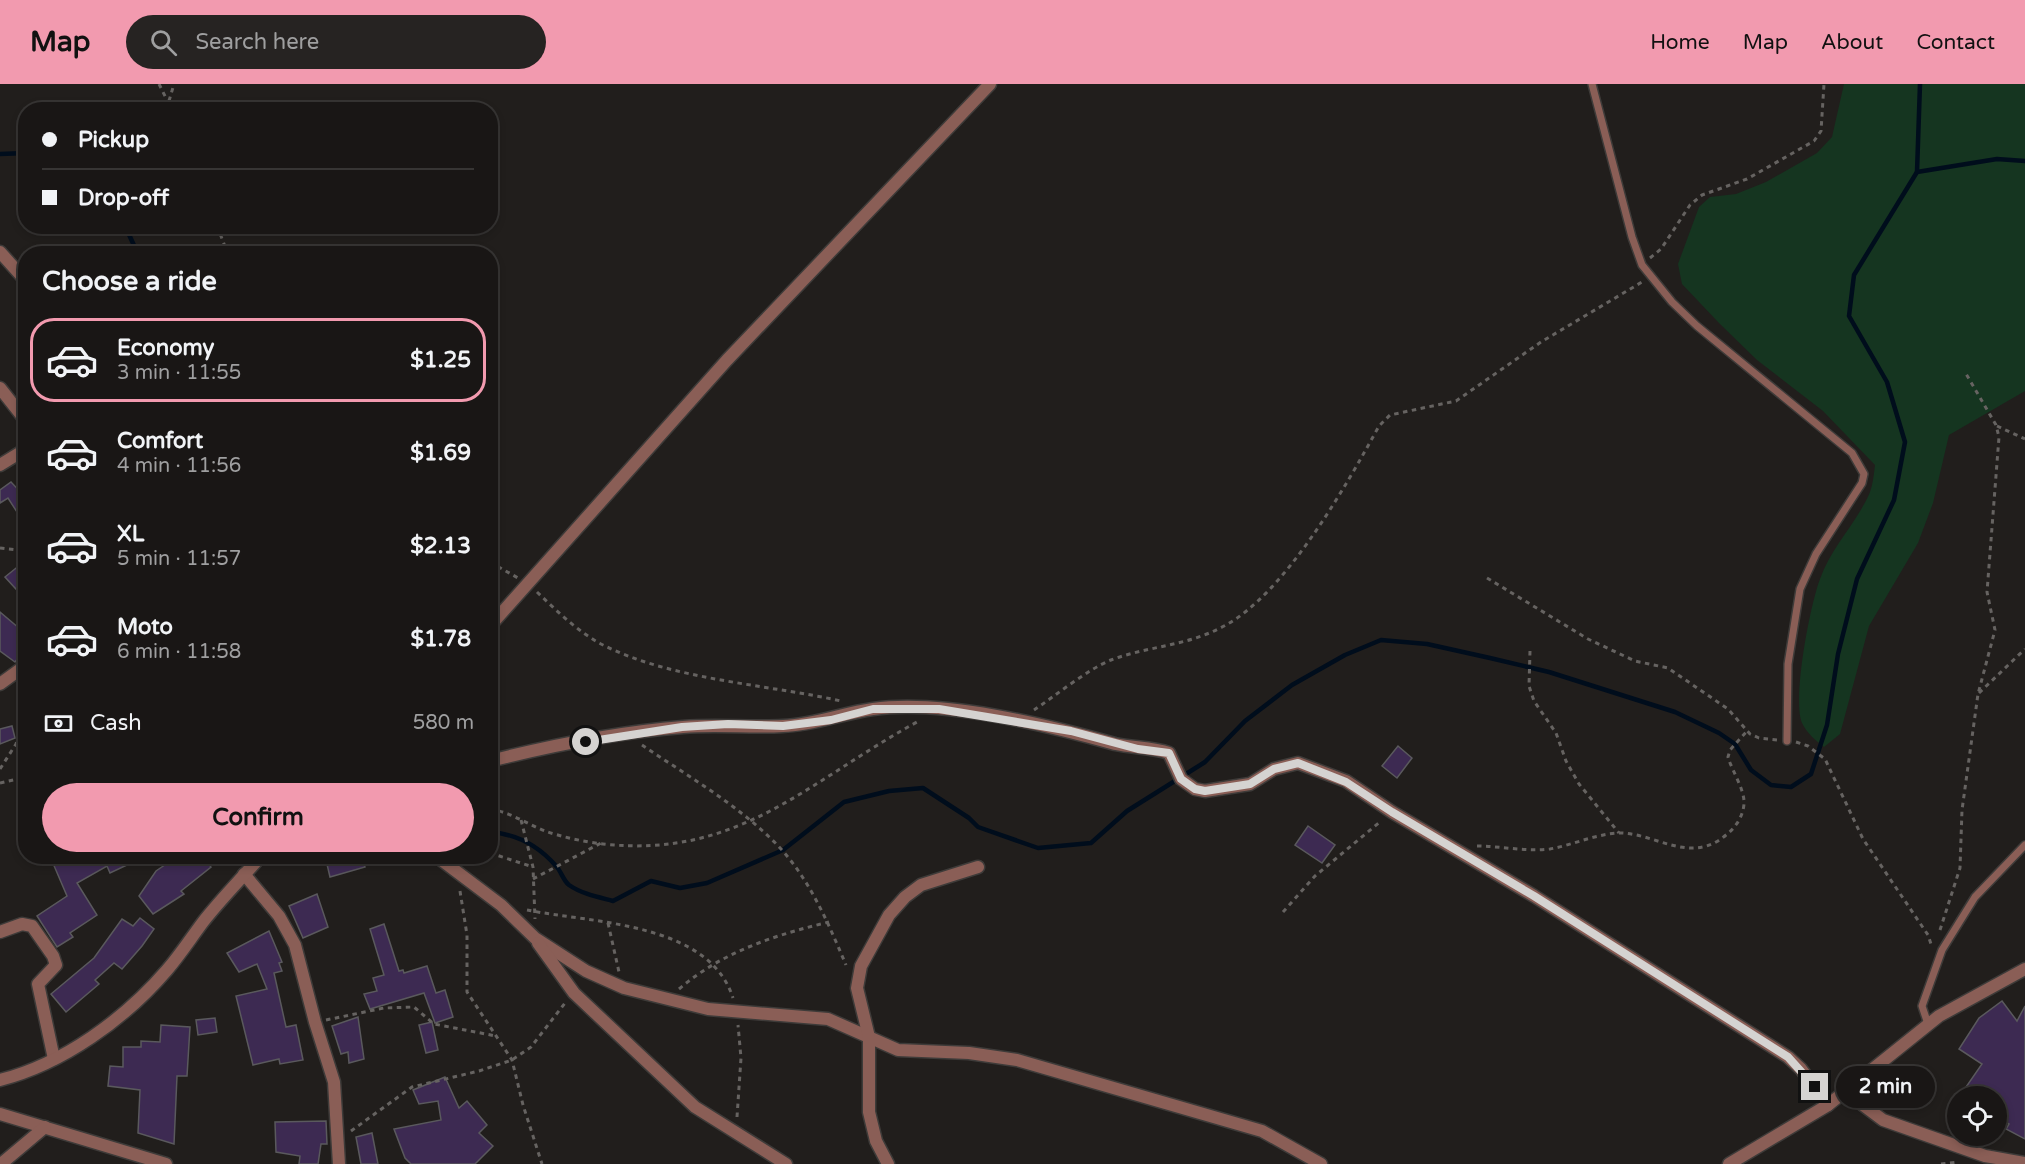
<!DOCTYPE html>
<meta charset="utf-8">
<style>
:root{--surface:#191615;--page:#262322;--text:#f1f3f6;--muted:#9f9fa0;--line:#373534;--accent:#f29aaf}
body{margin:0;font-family:"Varela Round",sans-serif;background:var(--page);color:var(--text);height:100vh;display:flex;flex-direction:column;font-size:22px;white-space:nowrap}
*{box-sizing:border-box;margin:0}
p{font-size:20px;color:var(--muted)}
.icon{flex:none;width:33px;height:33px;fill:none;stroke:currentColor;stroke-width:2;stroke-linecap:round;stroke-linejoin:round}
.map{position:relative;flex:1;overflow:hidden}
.details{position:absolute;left:18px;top:162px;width:480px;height:618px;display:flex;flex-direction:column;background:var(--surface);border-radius:24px;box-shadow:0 3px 9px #0003,0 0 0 2px var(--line)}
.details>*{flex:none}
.top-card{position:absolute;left:18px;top:18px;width:480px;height:132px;border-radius:24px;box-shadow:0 3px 9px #0003,0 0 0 2px var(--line);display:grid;align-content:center;height:132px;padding:0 24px;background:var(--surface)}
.buttons{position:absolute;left:1947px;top:1002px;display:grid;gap:12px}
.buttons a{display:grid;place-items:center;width:60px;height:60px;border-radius:50%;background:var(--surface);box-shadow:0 3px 9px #0003,0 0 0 2px var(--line);font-size:30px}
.end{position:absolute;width:27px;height:27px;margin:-14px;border:8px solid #d5d3d1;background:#111;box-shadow:0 0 0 3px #111}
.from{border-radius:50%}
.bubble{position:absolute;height:42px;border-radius:21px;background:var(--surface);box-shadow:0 3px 9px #0003,0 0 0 2px var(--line);font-size:20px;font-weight:700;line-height:42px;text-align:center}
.top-card b{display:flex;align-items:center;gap:21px;height:57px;font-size:22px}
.top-card b+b{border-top:2px solid var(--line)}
.top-card i{width:15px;height:15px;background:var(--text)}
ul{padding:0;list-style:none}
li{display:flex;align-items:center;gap:18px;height:84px;margin:0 12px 9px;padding:0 12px;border:3px solid transparent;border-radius:24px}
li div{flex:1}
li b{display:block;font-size:22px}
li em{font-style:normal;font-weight:700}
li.selected{border-color:var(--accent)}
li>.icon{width:54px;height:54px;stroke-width:1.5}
h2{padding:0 24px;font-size:27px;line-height:72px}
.pay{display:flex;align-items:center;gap:15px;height:66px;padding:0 24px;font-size:22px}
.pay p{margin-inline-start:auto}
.cta{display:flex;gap:12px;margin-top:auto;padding:12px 24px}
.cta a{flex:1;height:69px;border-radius:36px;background:var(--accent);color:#111;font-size:24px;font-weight:700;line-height:69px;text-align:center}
header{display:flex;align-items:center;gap:36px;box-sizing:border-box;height:84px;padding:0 30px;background:var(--accent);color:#111}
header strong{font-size:28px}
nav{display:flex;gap:33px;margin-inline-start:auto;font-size:21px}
.search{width:420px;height:54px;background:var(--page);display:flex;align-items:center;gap:15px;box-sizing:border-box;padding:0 21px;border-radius:33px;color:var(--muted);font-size:22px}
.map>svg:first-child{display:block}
.green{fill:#153520}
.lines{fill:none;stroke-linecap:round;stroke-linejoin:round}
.stream{stroke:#000d1c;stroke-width:4.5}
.building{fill:#3d2a52;stroke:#5a595d;stroke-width:1.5}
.lane-casing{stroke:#3e3b39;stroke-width:10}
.street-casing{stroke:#3e3b39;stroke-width:15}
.path{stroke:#666361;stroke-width:3;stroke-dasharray:4.5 4.5;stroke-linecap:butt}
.lane{stroke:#8a5e56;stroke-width:7}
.street{stroke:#8a5e56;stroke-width:12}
.route{stroke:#d5d3d1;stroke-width:8}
</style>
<header>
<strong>Map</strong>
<div class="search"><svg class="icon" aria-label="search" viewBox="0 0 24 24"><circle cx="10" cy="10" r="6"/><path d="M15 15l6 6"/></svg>Search here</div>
<nav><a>Home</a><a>Map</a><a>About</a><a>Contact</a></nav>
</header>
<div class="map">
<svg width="2025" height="1080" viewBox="0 0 2025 1080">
<rect width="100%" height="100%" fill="#211e1c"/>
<!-- green -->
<path class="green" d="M1844,0H2025V307L1949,351L1933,419L1918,459L1869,542L1840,650L1824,663C1816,657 1806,648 1802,639C1792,615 1810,521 1820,495C1831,463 1857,439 1870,408C1873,400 1874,389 1875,381L1823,327L1757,276L1719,239L1682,200L1678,180L1699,123L1710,113L1736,110L1766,98L1817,69L1832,53Z"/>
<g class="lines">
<!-- stream -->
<g class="stream">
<path d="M0,70L26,69"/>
<path d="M1917,88L1997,75L2025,77"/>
<path d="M125,142L138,170"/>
<path d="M490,748C517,750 538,761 556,782C561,787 563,796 569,801C582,810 598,813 613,817L651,797L680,804L707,799L783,766L844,718L889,707L923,704L969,734L978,743L1038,764L1091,759L1127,727L1205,678L1245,637L1292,601L1345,571L1381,556L1427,560L1490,574L1549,588L1675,628L1719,649L1735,660L1751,686L1771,701L1791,703L1811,690L1827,641L1838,570L1857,495L1894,416L1905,358L1887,298L1849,232L1854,191L1917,88L1920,0"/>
</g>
</g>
<!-- building -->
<g class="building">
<path d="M11,398L26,414V442L8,414L0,419V406Z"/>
<path d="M26,476V516L5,493Z"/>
<path d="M0,528L26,550V564L15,578L0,567Z"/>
<path d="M12,642L15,654L0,660V645Z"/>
<path d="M1398,662L1412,674L1397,694L1382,682Z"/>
<path d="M1308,742L1335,761L1322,779L1295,761Z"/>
<path d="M63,772H146L110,789L107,782L77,799L97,831L70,849L73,853L57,863L37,832L67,812L52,777Z"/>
<path d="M178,772H203L211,783L181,807L184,810L153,830L139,812L156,787Z"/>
<path d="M339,772H362L365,783L330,793L326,776Z"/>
<path d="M317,810L328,843L303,854L289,822Z"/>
<path d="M140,834L154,845L142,862L122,885L114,879L95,896L99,900L66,928L51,910L94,874L122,835L133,842Z"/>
<path d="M384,840L399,887L403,886L404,889L427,882L436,909L445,906L453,933L435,939L424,909L370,925L364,910L377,907L373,894L384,891L370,845Z"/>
<path d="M269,847L282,878L279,879L282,887L274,889L286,943L296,941L303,976L280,980L279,975L253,981L236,912L267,905L257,880L239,888L227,869Z"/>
<path d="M2002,917L2017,937L2025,922V1055L2006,1045L2009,1040L1996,1032V1012H1988L1981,1008L1978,1012L1966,1003L1982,980L1959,965L1979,934Z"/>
<path d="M358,933L364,975L349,979L348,968L341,970L332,942Z"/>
<path d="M215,934L217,948L198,951L196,936Z"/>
<path d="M432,938L438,966L426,969L419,941Z"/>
<path d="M161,941L190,943L187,992H177L174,1060L138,1049L140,1006L108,1002L110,982L123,983V963H141V957L160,958Z"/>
<path d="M445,993L459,1024L467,1017L487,1041L479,1049L493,1062L475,1080H411L405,1074L394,1045L441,1036L438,1017L419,1020L413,1006Z"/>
<path d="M326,1037L327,1060H321L318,1080H299L300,1072L276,1068L275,1038Z"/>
<path d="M372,1049L378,1080H361L356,1053Z"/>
</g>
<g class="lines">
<defs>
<g id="lane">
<path d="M1592,0L1632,153L1642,181L1672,218L1697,242L1852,369L1864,390L1862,399L1816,470L1800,505L1788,580L1787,657"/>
<path d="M1928,940L1922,922L1942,866L1975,813L2025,761"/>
</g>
<g id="street">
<path d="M0,168L26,197"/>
<path d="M0,304L26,337"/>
<path d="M0,381L26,365"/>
<path d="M490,542L727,276L990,0"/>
<path d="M0,600L26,581"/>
<path d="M490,677C553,661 619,648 683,643C717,640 750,644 783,642C814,641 843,629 873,625C943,615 1047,641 1115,660C1133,664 1152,663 1169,669L1181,695L1195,705L1205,707L1250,700L1274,685L1298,679L1346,697L1392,728L1534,812L1788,973L1801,985L1828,1021"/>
<path d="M436,772L501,821L535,854L586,887L624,904L708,925L828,935L898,966L969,969L1017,976L1262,1047L1321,1080"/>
<path d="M244,790L279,832L295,861L315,938L334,998L339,1080"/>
<path d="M0,848L22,840L32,842L53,872L56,881L38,900L54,975"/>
<path d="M538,859L574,909L695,1023L786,1080"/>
<path d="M0,996C63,980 125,935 167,886C180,871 191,854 203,838C221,815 242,794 261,772"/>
<path d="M1854,1002L1863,1021L1883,1036L1985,1072L2025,1079"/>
<path d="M0,1030L166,1080"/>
<path d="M1,1080L45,1043"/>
<path d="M888,1080L876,1057L869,1028V953L857,904L861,882L889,831L905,813L921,801L978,783"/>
<path d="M1729,1080L1828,1021L1939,932L2025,885"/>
</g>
</defs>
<!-- lane casing -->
<use href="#lane" class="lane-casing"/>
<!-- street casing -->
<use href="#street" class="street-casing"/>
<!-- path -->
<g class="path">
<path d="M159,0L172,26"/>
<path d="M169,17L174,0"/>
<path d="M217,142L228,170"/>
<path d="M1650,174L1661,165L1690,121L1702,111L1747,95L1814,57L1821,47L1824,0"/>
<path d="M1997,342L2025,355"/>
<path d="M0,464L26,467"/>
<path d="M490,478L518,494"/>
<path d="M1487,494L1588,555L1635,577L1668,584L1728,625L1750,650L1759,654L1778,656"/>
<path d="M537,508C557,527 577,547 601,560C671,596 765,600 841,617"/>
<path d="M1530,567L1529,602L1534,617L1556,649L1566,677L1579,700L1619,749"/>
<path d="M18,604L26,628"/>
<path d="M1979,609L2025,565"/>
<path d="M1034,626C1055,612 1088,585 1111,576C1148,562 1188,562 1224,542C1285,510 1346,402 1379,342L1390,331L1456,317L1541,258L1642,198"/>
<path d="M1796,658L1808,662L1825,675L1863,755L1928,851L1932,863"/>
<path d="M642,661C689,693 742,723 781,765C811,798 829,841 846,881"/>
<path d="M0,685L16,660L26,630"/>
<path d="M0,699L26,693"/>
<path d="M490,725C510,728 527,740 545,747C562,753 585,758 603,760C739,775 807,698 917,638"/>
<path d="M521,736L533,783L535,835"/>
<path d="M1477,762C1501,762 1525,768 1550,765C1573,761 1598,749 1621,749C1657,750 1691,781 1726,751C1735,744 1743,733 1744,720C1745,706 1732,687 1728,673L1730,666L1747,647"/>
<path d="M490,769L533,783"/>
<path d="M533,795L601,759"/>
<path d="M460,807L467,851V908L512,976L523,1021L542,1080"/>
<path d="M527,826C591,839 709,838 733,914"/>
<path d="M1283,828L1315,792L1381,737"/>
<path d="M608,839L619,888"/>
<path d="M1940,846L1960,784L1962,726L1978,610L1995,546L1987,508L1999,353L1996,341L1965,288"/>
<path d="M679,905C722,868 775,851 829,838"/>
<path d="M326,936L384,924L414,923L434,940L496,952"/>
<path d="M737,1033L741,974L738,941"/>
<path d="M351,1047L412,1003L479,987L512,976L531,963L565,919"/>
<path d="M1941,1080L1958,1078"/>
</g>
<!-- lane -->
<use href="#lane" class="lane"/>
<!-- street -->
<use href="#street" class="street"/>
</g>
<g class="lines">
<!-- route -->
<path class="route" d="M586,658L682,643L728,640L783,642L831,636L873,625H939L1071,647L1138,665L1169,669L1181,695L1195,705L1205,707L1250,700L1274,685L1298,679L1346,698L1392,728L1534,812L1788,973L1815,1003"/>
</g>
</svg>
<div class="buttons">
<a><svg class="icon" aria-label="locate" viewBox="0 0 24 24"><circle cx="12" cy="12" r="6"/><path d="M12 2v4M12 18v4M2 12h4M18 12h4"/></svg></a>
</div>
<i class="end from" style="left:586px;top:658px"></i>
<i class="end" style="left:1815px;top:1003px"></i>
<div class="bubble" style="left:1836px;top:982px;width:99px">2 min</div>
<div class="top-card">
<b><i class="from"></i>Pickup</b>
<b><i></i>Drop-off</b>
</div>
<section class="details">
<h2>Choose a ride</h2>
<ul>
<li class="selected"><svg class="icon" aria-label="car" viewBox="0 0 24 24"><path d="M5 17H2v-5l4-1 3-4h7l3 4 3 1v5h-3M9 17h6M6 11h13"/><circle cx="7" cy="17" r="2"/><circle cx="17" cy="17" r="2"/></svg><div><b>Economy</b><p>3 min · 11:55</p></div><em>$1.25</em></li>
<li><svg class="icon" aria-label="car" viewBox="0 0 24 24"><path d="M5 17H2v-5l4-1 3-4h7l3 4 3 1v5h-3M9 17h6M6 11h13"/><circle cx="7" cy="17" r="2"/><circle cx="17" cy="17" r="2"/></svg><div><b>Comfort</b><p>4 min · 11:56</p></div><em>$1.69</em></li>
<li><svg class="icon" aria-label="car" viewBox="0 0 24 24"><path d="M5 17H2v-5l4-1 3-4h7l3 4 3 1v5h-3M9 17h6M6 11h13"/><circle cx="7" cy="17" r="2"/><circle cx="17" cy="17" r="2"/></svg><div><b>XL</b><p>5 min · 11:57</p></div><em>$2.13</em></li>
<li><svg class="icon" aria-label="car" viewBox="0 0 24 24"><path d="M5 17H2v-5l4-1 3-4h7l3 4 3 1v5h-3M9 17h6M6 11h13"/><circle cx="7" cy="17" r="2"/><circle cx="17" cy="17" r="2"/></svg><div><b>Moto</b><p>6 min · 11:58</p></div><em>$1.78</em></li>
</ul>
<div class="pay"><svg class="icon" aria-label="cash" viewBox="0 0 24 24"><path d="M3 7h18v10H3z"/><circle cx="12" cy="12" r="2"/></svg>Cash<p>580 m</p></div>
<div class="cta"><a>Confirm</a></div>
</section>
</div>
